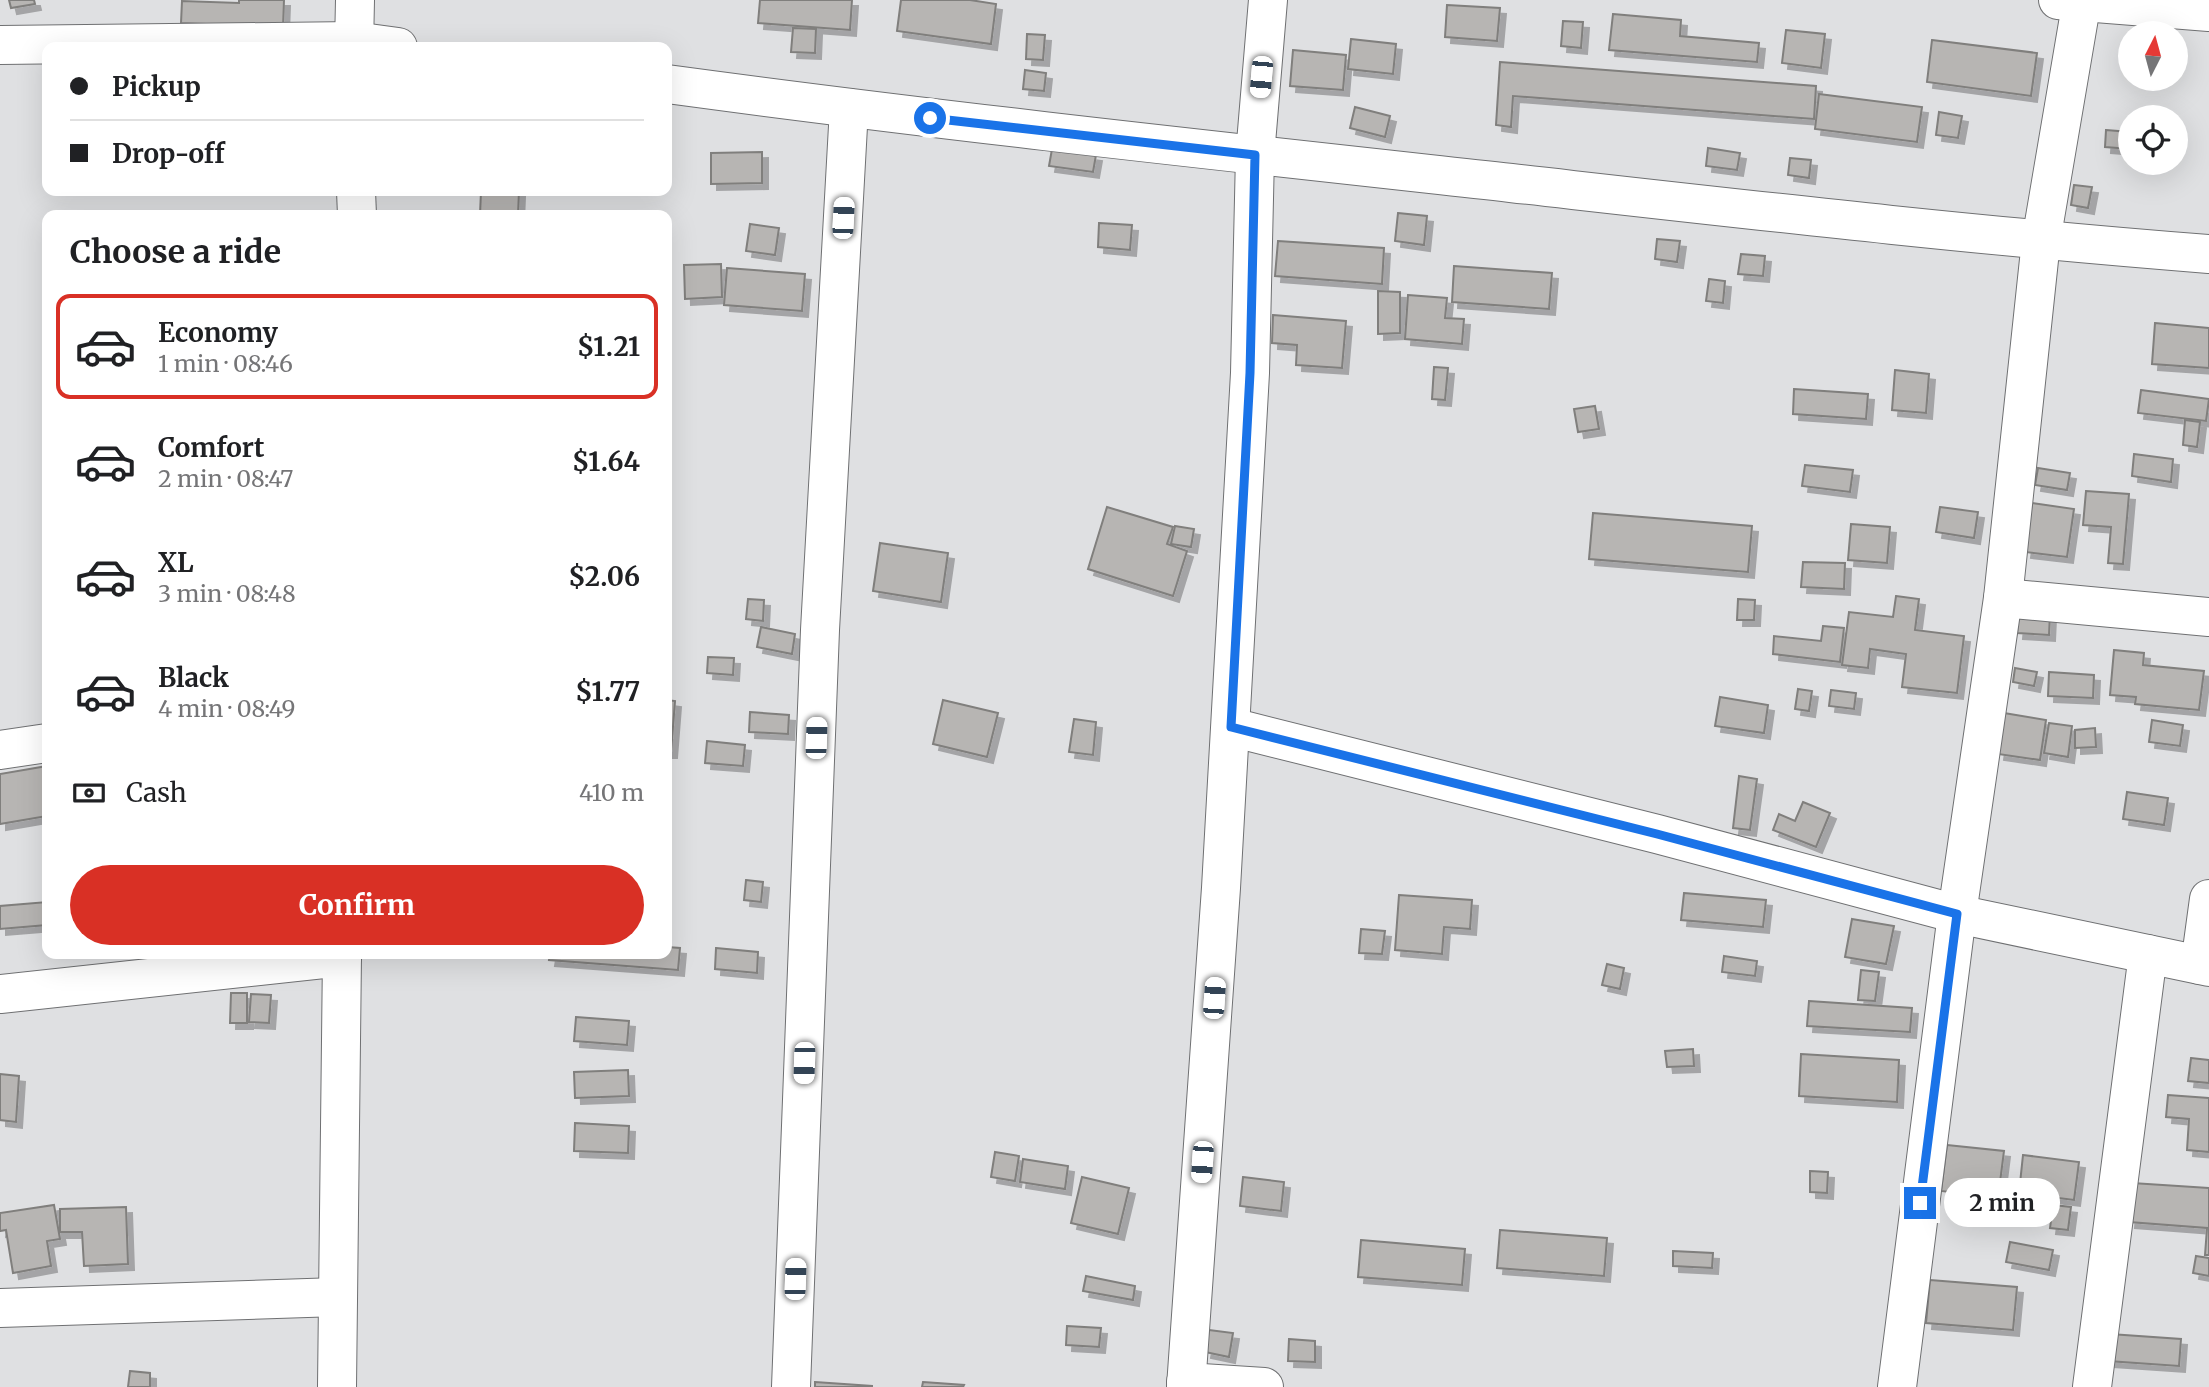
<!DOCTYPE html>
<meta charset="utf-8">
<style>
:root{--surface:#fff;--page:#f2f2f2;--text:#202124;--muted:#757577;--line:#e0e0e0;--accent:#d93025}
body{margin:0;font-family:Merriweather,serif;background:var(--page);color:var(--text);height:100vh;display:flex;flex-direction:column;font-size:26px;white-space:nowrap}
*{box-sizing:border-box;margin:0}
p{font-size:23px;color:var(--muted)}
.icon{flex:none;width:38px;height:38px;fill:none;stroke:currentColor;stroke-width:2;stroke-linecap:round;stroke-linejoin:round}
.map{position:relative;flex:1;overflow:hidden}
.sheet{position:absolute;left:42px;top:210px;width:630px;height:749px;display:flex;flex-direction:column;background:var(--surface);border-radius:14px;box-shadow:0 7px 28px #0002}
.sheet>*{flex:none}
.hud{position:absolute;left:42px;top:42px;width:630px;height:154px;border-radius:14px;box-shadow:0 7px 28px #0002;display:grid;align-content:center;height:154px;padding:0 28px;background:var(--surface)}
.needle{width:46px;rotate:6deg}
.controls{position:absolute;left:2118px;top:21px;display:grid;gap:14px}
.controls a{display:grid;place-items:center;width:70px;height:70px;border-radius:50%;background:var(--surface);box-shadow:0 7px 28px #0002;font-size:35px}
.end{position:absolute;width:32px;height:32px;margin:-16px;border:9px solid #1a73e8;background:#fff;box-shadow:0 0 0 4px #fff}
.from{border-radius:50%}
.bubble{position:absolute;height:49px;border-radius:24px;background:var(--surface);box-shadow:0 7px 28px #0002;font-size:23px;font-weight:700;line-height:49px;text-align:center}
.car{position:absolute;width:21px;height:42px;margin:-21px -10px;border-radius:9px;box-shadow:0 0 5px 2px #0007;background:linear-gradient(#fff 24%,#345 0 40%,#fff 0 76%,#345 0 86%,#fff 0)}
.hud b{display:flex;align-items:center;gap:24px;height:66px;font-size:26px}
.hud b+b{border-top:2px solid var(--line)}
.hud i{width:18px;height:18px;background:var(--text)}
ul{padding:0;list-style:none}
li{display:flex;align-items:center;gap:21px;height:105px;margin:0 14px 10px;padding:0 14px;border:4px solid transparent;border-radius:14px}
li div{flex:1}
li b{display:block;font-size:26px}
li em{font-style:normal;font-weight:700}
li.selected{border-color:var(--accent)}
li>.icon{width:63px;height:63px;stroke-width:1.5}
h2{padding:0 28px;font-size:32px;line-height:84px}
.pay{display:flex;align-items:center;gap:18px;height:77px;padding:0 28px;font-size:26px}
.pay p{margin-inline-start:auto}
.primary-button{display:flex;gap:14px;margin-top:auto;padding:14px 28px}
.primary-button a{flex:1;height:80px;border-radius:42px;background:var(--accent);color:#fff;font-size:28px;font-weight:700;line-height:80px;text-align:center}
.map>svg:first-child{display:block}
.building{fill:#b7b5b3;stroke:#807f7d;stroke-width:2;filter:url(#shadow)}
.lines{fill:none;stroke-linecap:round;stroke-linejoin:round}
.street-casing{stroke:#6f7072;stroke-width:40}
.secondary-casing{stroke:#6f7072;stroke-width:40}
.street{stroke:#fff;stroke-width:38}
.secondary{stroke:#fff;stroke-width:38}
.route{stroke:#1a73e8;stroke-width:9}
</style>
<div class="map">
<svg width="2209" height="1387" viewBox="0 0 2209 1387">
<defs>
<filter id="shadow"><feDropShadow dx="6" dy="6" stdDeviation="0" flood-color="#0004"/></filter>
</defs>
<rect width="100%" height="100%" fill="#dfe0e2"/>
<!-- building -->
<g class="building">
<path d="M9,0H34L35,4L11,8Z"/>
<path d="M239,0H284L283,27L181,23L182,1L239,3Z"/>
<path d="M760,0H852L850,30L758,23Z"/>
<path d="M901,0H970L996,4L991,44L897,31Z"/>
<path d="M1447,5L1500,8L1497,41L1445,37Z"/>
<path d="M1613,14L1681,20L1680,36L1759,43L1757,62L1609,50Z"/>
<path d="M1563,21L1583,22L1581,48L1561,46Z"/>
<path d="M793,28L816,29L815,53L791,52Z"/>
<path d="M1786,30L1825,34L1821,68L1782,63Z"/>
<path d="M1027,34L1045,35L1043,60L1026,59Z"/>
<path d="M1351,39L1396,44L1393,74L1348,69Z"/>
<path d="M1932,40L2037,53L2031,96L1927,82Z"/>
<path d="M1293,50L1346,55L1343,90L1290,86Z"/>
<path d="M1500,62L1816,86L1814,119L1513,96L1511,127L1496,125Z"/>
<path d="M1025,70L1046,73L1044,91L1023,89Z"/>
<path d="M1819,94L1922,107L1917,142L1815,129Z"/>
<path d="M1355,107L1390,116L1385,137L1350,128Z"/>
<path d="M1939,112L1962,116L1958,138L1936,135Z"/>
<path d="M2106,130L2130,132V149L2105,147Z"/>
<path d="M1708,148L1740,153L1737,170L1706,166Z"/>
<path d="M1052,149L1096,155L1093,172L1049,166Z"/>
<path d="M762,152V183L711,184V153Z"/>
<path d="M1790,158L1811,160L1809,178L1788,175Z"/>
<path d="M2074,185L2092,187L2088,208L2071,205Z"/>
<path d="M481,191H519L518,215H480Z"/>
<path d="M1398,213L1427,216L1424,245L1395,241Z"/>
<path d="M1099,223L1132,225L1130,250L1098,247Z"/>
<path d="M750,224L779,228L775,255L746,251Z"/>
<path d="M1657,239L1680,241L1677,262L1655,259Z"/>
<path d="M1278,241L1384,248L1382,284L1275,276Z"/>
<path d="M1741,254L1765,256L1763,276L1738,274Z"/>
<path d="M721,264L722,297L685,299L684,265Z"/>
<path d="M1454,266L1552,273L1549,309L1452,302Z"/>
<path d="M727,268L805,274L802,311L724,305Z"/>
<path d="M1709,279L1725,281L1723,303L1706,301Z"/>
<path d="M1378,291L1400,292V333L1378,334Z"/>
<path d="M1408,295L1447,298L1445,318L1464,319L1462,344L1405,339Z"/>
<path d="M1273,315L1346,321L1342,368L1296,365L1297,345L1272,343Z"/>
<path d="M2155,323L2209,328V368L2152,364Z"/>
<path d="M1434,367L1448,368L1445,400L1432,399Z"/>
<path d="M1895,370L1929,374L1926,413L1892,410Z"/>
<path d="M1794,389L1868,394L1866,419L1793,414Z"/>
<path d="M2141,390L2209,399L2206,421L2138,413Z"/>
<path d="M1595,406L1599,429L1578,432L1574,409Z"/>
<path d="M2185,420L2200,422L2197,447L2183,445Z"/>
<path d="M2134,454L2173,459L2171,482L2132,476Z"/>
<path d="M1805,465L1853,470L1850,492L1802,486Z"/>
<path d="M2038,468L2070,473L2067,490L2035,485Z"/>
<path d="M2086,491L2129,494L2123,564L2108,563L2111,527L2083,525Z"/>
<path d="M2032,503L2074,509L2067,557L2025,552Z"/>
<path d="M1107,507L1173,527L1167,544L1187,551L1173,596L1088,569Z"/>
<path d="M1940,507L1978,512L1974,538L1936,532Z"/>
<path d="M1593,513L1752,526L1748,572L1589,559Z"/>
<path d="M1851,524L1890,527L1887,563L1848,560Z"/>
<path d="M1175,526L1194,529L1191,547L1171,544Z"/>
<path d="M880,543L948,553L941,602L873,591Z"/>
<path d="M1803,562L1845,563L1844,589L1801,587Z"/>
<path d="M1896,596L1919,599L1915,630L1964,636L1957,693L1902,687L1906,654L1870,649L1868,668L1842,665L1849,612L1893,617Z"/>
<path d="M748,599L764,600L763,621L746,619Z"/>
<path d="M1738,599L1755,600L1754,620H1737Z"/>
<path d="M2019,611L2050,613L2049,635L2017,633Z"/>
<path d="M1823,626L1844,628L1840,662L1773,654L1774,636L1821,641Z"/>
<path d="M761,627L795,634L792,654L757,647Z"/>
<path d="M2114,650L2144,653L2143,665L2204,671L2199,710L2135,704L2136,697L2110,695Z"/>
<path d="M708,657L734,658L733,675L707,673Z"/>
<path d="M2015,668L2037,672L2034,686L2013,682Z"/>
<path d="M2049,672L2094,675L2093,698L2048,696Z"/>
<path d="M1798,689L1812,691L1809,711L1795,709Z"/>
<path d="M1831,690L1856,693L1854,709L1829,706Z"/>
<path d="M1720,697L1768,705L1764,733L1715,726Z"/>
<path d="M667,700L675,701L671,752H667Z"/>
<path d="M943,700L998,713L987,757L933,744Z"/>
<path d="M750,712L789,715L788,734L749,732Z"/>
<path d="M2004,713L2046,720L2040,760L1998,754Z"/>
<path d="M1074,719L1096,722L1093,755L1069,752Z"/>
<path d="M2152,720L2183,725L2180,746L2149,742Z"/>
<path d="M2049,723L2072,726L2068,757L2044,753Z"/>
<path d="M2095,728L2096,747L2075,748V730Z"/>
<path d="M707,741L745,745L743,766L705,763Z"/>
<path d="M47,766V816L0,824V774Z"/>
<path d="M1739,776L1757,779L1750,830L1733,828Z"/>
<path d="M2127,792L2168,798L2164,825L2123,819Z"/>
<path d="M1803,802L1830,813L1816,847L1773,830L1779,814L1795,821Z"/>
<path d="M746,880L763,882L761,902L744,900Z"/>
<path d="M1684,893L1766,900L1763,927L1681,920Z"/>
<path d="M1399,895L1472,900L1470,929L1444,927L1442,954L1395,950Z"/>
<path d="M47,902V925L0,929V906Z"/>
<path d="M1852,919L1894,926L1886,964L1845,957Z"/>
<path d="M1361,929L1385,931L1382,954L1359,953Z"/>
<path d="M667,947L680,948L678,970L549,960L550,954H667Z"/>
<path d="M716,948L758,952L757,973L715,969Z"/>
<path d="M1724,956L1757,961L1755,976L1722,972Z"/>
<path d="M1607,964L1624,968L1620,989L1602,985Z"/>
<path d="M1861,970L1879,972L1875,1001L1858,1000Z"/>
<path d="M231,993H247V1023H230Z"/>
<path d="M251,994L271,995L269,1023L249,1022Z"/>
<path d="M1809,1001L1912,1008L1910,1032L1807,1026Z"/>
<path d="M576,1017L629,1021L627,1045L574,1041Z"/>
<path d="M1693,1049L1694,1066L1667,1067L1665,1051Z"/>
<path d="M1801,1054L1899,1060L1897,1102L1799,1096Z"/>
<path d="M2191,1058L2209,1060V1083L2188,1081Z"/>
<path d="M628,1070L629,1096L575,1098L574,1072Z"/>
<path d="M0,1074L19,1076L16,1122L0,1120Z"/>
<path d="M2168,1095L2209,1098V1152L2187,1150L2189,1119L2166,1117Z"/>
<path d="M575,1123L629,1126L628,1153L574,1151Z"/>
<path d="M1947,1145L2004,1151L1998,1198L1941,1191Z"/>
<path d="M995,1152L1019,1156L1015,1181L991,1177Z"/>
<path d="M2023,1155L2079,1162L2074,1200L2019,1193Z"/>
<path d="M1023,1159L1068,1166L1065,1189L1020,1182Z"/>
<path d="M1810,1171L1828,1172L1827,1193L1810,1192Z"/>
<path d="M1082,1177L1129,1188L1118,1234L1071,1223Z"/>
<path d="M1243,1177L1284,1182L1281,1211L1240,1206Z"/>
<path d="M2132,1183L2209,1188V1255H2205L2207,1228L2129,1222Z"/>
<path d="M54,1205L60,1239L47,1241L51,1266L13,1273L6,1230L0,1231V1213Z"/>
<path d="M2053,1205L2071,1207L2068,1230L2050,1228Z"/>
<path d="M126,1207L128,1264L84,1266L82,1232H60V1209Z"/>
<path d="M1500,1230L1607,1238L1604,1276L1497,1268Z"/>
<path d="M1361,1240L1465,1249L1462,1285L1358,1277Z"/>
<path d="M2010,1242L2053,1250L2049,1270L2006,1262Z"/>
<path d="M1673,1251L1713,1253L1712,1268L1673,1266Z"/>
<path d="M2196,1256L2209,1258V1276L2193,1273Z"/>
<path d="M1086,1276L1135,1286L1133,1300L1083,1291Z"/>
<path d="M1930,1280L2017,1287L2013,1330L1926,1323Z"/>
<path d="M1067,1326L1101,1328L1099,1347L1066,1345Z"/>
<path d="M1209,1330L1233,1333L1229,1357L1205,1352Z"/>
<path d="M2110,1334L2181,1339L2179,1366L2108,1361Z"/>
<path d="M1289,1339L1315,1341V1362L1288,1361Z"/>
<path d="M130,1371L150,1373V1387H128Z"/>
<path d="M815,1382L872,1386V1387H815Z"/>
<path d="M923,1382L964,1385L963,1387H922Z"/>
</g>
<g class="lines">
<defs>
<g id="street">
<path d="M2058,0L2209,12"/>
<path d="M0,45L354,41L398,47"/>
<path d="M667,84C948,122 1229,152 1511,183C1743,209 1976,236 2209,254"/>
<path d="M2003,598L2209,617"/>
<path d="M1231,727L1657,834L1957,914L2209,967"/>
<path d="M0,750L47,743"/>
<path d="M2200,965L2209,899"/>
<path d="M0,994L342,957"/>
<path d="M0,1308L338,1297"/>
<path d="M1186,1382L1264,1387"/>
<path d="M791,1387L820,630L849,108"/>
<path d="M1186,1387L1221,888L1250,373L1255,155L1268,0"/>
<path d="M1897,1387L1957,914L2003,598L2041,241L2082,0"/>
<path d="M2092,1387L2148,954"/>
</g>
<g id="secondary">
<path d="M354,47L355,0"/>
<path d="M356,191L357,215"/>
<path d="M337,1387L342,954"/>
</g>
</defs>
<!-- street casing -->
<use href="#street" class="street-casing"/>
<!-- secondary casing -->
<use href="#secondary" class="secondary-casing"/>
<!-- street -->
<use href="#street" class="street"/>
<!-- secondary -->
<use href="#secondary" class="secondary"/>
</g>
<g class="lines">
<!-- route -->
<path class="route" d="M930,118L1255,155L1250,373L1231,727L1657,834L1957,914L1920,1203"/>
</g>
</svg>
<div class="controls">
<a><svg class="needle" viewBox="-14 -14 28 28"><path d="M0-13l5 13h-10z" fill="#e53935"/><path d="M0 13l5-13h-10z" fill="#757577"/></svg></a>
<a><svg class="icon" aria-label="locate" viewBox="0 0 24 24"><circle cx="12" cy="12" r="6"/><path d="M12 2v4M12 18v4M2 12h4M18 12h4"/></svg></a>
</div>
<i class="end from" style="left:930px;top:118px"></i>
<i class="end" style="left:1920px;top:1203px"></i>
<div class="bubble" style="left:1944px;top:1178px;width:116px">2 min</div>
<i class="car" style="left:1261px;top:77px;rotate:185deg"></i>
<i class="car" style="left:843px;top:218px;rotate:3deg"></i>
<i class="car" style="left:816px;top:738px;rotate:2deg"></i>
<i class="car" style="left:1214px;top:998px;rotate:4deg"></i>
<i class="car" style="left:804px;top:1063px;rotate:182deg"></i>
<i class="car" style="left:1202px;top:1162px;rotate:184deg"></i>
<i class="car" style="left:795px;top:1279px;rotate:2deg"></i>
<div class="hud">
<b><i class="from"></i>Pickup</b>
<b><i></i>Drop-off</b>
</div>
<section class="sheet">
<h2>Choose a ride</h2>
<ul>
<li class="selected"><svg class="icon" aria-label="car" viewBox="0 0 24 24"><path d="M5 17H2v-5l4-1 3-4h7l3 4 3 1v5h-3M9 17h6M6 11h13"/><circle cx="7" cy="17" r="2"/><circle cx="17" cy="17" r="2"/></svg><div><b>Economy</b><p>1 min · 08:46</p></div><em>$1.21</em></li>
<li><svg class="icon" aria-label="car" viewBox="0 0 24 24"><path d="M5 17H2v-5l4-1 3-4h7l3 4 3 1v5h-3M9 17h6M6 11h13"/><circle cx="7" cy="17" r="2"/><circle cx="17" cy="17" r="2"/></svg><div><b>Comfort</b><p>2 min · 08:47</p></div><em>$1.64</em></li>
<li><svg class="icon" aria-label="car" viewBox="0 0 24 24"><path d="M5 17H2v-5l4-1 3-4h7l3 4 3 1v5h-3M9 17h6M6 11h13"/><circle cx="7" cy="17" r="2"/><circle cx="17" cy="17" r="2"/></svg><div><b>XL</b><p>3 min · 08:48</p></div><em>$2.06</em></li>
<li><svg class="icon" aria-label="car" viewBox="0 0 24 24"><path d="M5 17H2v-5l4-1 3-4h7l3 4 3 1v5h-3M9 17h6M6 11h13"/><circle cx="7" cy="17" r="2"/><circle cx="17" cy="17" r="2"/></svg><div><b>Black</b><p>4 min · 08:49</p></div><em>$1.77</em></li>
</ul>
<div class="pay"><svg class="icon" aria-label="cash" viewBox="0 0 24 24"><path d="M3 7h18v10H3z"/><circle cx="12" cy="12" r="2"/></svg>Cash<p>410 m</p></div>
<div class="primary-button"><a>Confirm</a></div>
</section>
</div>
